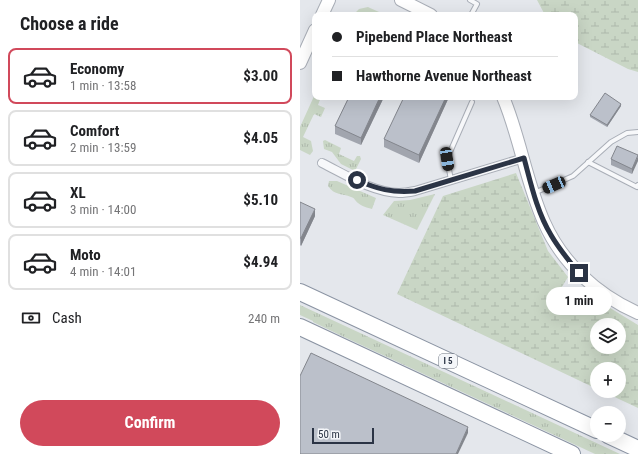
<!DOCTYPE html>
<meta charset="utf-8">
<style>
:root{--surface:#fff;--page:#f2f2f2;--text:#202124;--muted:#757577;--line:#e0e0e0;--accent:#d1495b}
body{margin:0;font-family:"Roboto Condensed",sans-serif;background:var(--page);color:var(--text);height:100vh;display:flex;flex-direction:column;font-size:15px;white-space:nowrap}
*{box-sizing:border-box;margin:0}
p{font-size:13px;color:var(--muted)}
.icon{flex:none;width:22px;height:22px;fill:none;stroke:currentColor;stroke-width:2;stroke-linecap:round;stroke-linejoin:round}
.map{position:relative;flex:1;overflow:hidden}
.side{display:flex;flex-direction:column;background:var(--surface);width:300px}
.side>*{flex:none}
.top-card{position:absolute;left:12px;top:12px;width:266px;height:88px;border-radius:8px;box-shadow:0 4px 16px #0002;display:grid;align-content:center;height:88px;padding:0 20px;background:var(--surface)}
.controls{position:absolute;left:290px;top:318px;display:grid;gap:8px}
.controls a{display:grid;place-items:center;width:36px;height:36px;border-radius:50%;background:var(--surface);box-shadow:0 4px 16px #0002;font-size:20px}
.scale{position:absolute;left:12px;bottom:10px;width:62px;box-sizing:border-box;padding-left:4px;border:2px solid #2b3445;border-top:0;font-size:11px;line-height:14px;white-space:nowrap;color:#2b3445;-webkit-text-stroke:3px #f4f6f9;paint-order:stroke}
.end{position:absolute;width:18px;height:18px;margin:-9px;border:5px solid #2b3445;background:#fff;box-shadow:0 0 0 2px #fff}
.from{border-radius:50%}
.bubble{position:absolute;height:28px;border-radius:14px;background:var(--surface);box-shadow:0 4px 16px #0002;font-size:13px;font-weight:700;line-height:28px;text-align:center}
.car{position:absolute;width:12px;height:24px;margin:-12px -6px;border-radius:5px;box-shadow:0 0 3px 1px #0007;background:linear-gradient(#222 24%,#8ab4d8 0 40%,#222 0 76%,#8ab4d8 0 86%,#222 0)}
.top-card b{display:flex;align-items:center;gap:14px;height:38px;font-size:15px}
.top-card b+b{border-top:1px solid var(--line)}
.top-card i{width:10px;height:10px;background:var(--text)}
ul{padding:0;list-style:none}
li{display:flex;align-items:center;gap:12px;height:56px;margin:0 8px 6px;padding:0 12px;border:2px solid var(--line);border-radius:8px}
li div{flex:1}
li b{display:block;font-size:15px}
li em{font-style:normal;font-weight:700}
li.selected{border-color:var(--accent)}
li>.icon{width:36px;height:36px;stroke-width:1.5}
h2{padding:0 20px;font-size:18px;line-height:48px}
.pay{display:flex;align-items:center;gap:10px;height:44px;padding:0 20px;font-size:15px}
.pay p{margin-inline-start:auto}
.primary-button{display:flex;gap:8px;margin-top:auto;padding:8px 20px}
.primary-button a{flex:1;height:46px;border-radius:24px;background:var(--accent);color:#fff;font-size:16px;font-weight:700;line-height:46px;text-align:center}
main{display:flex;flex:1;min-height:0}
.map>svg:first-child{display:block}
.grass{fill:url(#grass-tufts)}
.wetland{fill:url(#wetland-marsh);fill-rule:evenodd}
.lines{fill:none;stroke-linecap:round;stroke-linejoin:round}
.service-casing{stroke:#a9aeb7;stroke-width:6}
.minor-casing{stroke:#a9aeb7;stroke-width:10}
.secondary-casing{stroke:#a9aeb7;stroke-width:14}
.motorway-casing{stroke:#8b94a3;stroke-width:18}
.service{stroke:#f7f8fa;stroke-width:4}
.minor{stroke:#f7f8fa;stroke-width:8}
.secondary{stroke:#fff;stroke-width:12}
.motorway{stroke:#fff;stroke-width:16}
.wall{fill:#a1a5ae}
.shaded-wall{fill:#83868d}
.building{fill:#bbc0ca;stroke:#83868d}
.route{stroke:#2b3445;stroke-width:5}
.labels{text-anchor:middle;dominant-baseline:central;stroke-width:3;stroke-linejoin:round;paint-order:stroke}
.shield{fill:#f4f6f9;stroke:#676e7b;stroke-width:1}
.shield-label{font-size:9px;font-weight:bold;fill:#2b3445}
</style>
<main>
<section class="side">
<h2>Choose a ride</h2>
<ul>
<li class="selected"><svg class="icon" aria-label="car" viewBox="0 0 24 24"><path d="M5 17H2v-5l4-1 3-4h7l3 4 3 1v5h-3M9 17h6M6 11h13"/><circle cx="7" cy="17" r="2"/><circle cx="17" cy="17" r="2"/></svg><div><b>Economy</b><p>1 min · 13:58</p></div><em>$3.00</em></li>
<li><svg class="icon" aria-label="car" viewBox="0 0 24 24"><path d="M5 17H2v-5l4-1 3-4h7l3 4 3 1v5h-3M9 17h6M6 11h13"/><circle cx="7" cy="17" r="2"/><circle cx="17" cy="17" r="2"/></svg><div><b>Comfort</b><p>2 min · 13:59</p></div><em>$4.05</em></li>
<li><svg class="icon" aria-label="car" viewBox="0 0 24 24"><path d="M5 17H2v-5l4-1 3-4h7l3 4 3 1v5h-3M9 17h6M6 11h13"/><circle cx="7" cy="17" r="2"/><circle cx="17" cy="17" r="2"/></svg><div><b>XL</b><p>3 min · 14:00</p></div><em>$5.10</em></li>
<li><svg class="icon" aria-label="car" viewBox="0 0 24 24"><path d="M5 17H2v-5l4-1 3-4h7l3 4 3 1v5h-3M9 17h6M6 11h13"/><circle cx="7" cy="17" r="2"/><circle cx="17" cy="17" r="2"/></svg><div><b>Moto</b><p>4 min · 14:01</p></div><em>$4.94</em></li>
</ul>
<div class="pay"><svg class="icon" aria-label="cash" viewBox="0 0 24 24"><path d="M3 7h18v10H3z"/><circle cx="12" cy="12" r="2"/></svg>Cash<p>240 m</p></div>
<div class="primary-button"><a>Confirm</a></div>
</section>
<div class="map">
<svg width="338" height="454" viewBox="0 0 338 454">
<defs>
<pattern id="grass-tufts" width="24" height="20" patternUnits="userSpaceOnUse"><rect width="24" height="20" fill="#c9d6c5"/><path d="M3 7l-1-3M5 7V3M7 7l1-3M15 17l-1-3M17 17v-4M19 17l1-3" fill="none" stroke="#adb8ab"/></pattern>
<pattern id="wetland-marsh" width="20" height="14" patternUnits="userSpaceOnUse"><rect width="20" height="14" fill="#c9d6c5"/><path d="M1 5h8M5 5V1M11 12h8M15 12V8" fill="none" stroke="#adb8ab"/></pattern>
</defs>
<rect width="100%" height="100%" fill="#e4e7ec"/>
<!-- grass -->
<g class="grass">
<path d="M68,7L70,8L86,15H53L59,9Z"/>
<path d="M15,94V97H21L18,105L25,108L21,117L14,114L3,137L11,141L13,151L10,155L0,150V127Z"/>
<path d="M25,140L41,148L39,154L54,161L57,156H60L61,159L55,171L41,164L32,152L24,149L23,141Z"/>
<path d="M29,181H37L76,198L72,209C68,208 61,206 58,203C55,201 55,198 51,197C42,193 35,196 28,186Z"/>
<path d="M135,194L117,230L83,215L94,201L110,200Z"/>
<path d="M0,305L320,454H295L42,336L13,322V321L0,315Z"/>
</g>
<!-- wetland -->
<g class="wetland">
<path d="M237,0H338V72L328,69L275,42V15H245Z"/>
<path d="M216,173L248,251L268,277L255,298L264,301L279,289L338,325V408L302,391H319V369H297V389L97,294L143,196ZM297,325H319V347H297Z"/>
</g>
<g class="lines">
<defs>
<g id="service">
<path d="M170,0L177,4L171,15"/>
<path d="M288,162L337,187L338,185"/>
<path d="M151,180L147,159L172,102"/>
<path d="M234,193L273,176L311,142L327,133L338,132"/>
</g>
<path id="minor" d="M22,163C46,175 72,192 99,193C104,193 110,192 115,191L224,158"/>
<g id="secondary">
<path d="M101,0L131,15"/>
<path d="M22,15L29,0"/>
<path d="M0,63L15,30"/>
<path d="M203,97C220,137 226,182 244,222C262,263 297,295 338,313"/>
</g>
<g id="motorway">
<path d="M0,292L297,430"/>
<path d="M0,327L272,454"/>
<path d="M308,435L338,449"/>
</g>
</defs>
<!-- service casing -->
<use href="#service" class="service-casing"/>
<!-- minor casing -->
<use href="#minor" class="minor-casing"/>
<!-- secondary casing -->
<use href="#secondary" class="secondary-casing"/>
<!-- motorway casing -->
<use href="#motorway" class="motorway-casing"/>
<!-- service -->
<use href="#service" class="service"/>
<!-- minor -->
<use href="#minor" class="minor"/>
<!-- secondary -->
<use href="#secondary" class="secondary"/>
<!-- motorway -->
<use href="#motorway" class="motorway"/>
</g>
<!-- wall -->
<g class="wall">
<path d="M49,97H84L61,145L35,134V126Z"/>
<path d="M149,97L119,163L84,147V139Z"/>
<path d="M321,106L307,127L290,117V115Z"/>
<path d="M338,155L332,174L311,165V159Z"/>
<path d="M0,202L15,216L1,246L0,245Z"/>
</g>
<!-- shaded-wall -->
<g class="shaded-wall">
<path d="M80,97H84L61,145V138Z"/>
<path d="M146,97H149L119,163V155Z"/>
<path d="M321,104V106L307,127V125Z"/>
<path d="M338,156V161L332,174V169Z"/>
<path d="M15,209V216L1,246V238Z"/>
<path d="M168,427V433L158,454H156Z"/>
</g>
<!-- building -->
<g class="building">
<path d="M305,93L321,104L307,125L290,115Z"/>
<path d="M49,97H80L61,138L35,126Z"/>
<path d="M104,97H146L119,155L84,139Z"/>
<path d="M317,146L338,155L332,169L311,159Z"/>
<path d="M0,202L15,209L1,238H0Z"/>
<path d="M11,353L168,427L156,454H0V376Z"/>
</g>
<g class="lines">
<!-- route -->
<path class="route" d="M57,180C77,189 92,193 115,191L224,158C231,184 237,212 251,235C259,249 269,261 279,273"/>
</g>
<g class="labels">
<!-- shield labels -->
<rect class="shield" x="139" y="354" width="18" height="14" rx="3"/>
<g class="shield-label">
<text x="148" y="361">I 5</text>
</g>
</g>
</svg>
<div class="controls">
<a><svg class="icon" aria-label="layers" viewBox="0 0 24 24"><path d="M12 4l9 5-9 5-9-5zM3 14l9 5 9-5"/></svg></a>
<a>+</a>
<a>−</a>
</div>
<div class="scale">50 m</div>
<i class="end from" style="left:57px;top:180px"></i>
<i class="end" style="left:279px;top:273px"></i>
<div class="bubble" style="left:246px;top:287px;width:66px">1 min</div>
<i class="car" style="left:147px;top:159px;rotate:171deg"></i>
<i class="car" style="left:254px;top:185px;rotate:247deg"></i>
<div class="top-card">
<b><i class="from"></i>Pipebend Place Northeast</b>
<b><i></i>Hawthorne Avenue Northeast</b>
</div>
</div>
</main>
